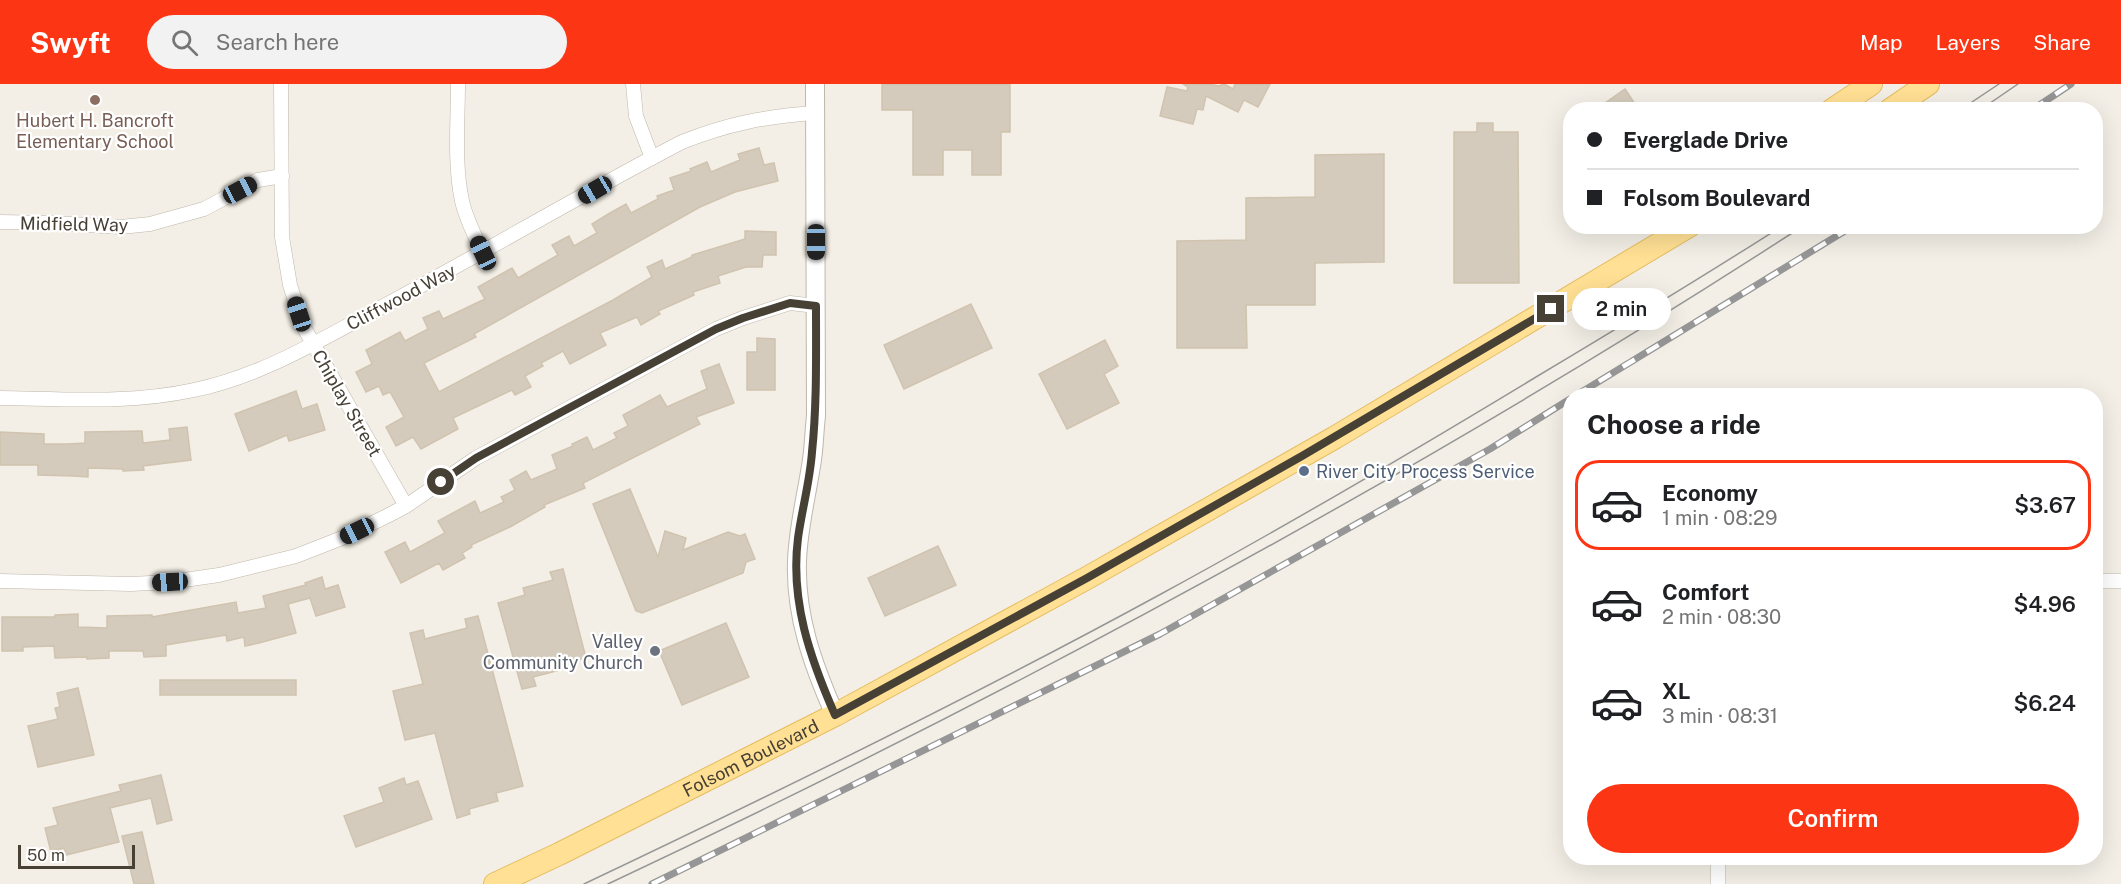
<!DOCTYPE html>
<meta charset="utf-8">
<style>
:root{--surface:#fff;--page:#f2f2f2;--text:#202124;--muted:#757577;--line:#e0e0e0;--accent:#fc3615}
body{margin:0;font-family:"Public Sans",sans-serif;background:var(--page);color:var(--text);height:100vh;display:flex;flex-direction:column;font-size:22px;white-space:nowrap}
*{box-sizing:border-box;margin:0}
p{font-size:20px;color:var(--muted)}
.icon{flex:none;width:33px;height:33px;fill:none;stroke:currentColor;stroke-width:2;stroke-linecap:round;stroke-linejoin:round}
.map{position:relative;flex:1;overflow:hidden}
.panel{position:absolute;left:1563px;top:304px;width:540px;height:477px;display:flex;flex-direction:column;background:var(--surface);border-radius:24px;box-shadow:0 6px 24px #0002}
.panel>*{flex:none}
.guide{position:absolute;left:1563px;top:18px;width:540px;height:132px;border-radius:24px;box-shadow:0 6px 24px #0002;display:grid;align-content:center;height:132px;padding:0 24px;background:var(--surface)}
.scale{position:absolute;left:18px;bottom:15px;width:117px;box-sizing:border-box;padding-left:6px;border:3px solid #464035;border-top:0;font-size:16px;line-height:21px;white-space:nowrap;color:#464035;-webkit-text-stroke:4px #fff;paint-order:stroke}
.end{position:absolute;width:27px;height:27px;margin:-14px;border:8px solid #464035;background:#fff;box-shadow:0 0 0 3px #fff}
.from{border-radius:50%}
.bubble{position:absolute;height:42px;border-radius:21px;background:var(--surface);box-shadow:0 6px 24px #0002;font-size:20px;font-weight:600;line-height:42px;text-align:center}
.car{position:absolute;width:18px;height:36px;margin:-18px -9px;border-radius:8px;box-shadow:0 0 4px 2px #0007;background:linear-gradient(#222 24%,#8ab4d8 0 40%,#222 0 76%,#8ab4d8 0 86%,#222 0)}
.guide b{display:flex;align-items:center;gap:21px;height:57px;font-size:22px}
.guide b+b{border-top:2px solid var(--line)}
.guide i{width:15px;height:15px;background:var(--text)}
ul{padding:0;list-style:none}
li{display:flex;align-items:center;gap:18px;height:90px;margin:0 12px 9px;padding:0 12px;border:3px solid transparent;border-radius:24px}
li div{flex:1}
li b{display:block;font-size:22px}
li em{font-style:normal;font-weight:600}
li.current{border-color:var(--accent)}
li>.icon{width:54px;height:54px;stroke-width:1.5}
h2{padding:0 24px;font-size:27px;line-height:72px}
.action{display:flex;gap:12px;margin-top:auto;padding:12px 24px}
.action a{flex:1;height:69px;border-radius:36px;background:var(--accent);color:#fff;font-size:24px;font-weight:600;line-height:69px;text-align:center}
header{display:flex;align-items:center;gap:36px;box-sizing:border-box;height:84px;padding:0 30px;background:var(--accent);color:#fff}
header strong{font-size:28px}
nav{display:flex;gap:33px;margin-inline-start:auto;font-size:21px}
.search{width:420px;height:54px;background:var(--page);display:flex;align-items:center;gap:15px;box-sizing:border-box;padding:0 21px;border-radius:33px;color:var(--muted);font-size:22px}
.map>svg:first-child{display:block}
.building{fill:#d5cbbc;stroke:#d0c3af;stroke-width:1.5}
.lines{fill:none;stroke-linecap:round;stroke-linejoin:round}
.minor-casing{stroke:#bfb7a9;stroke-width:15}
.tertiary-casing{stroke:#bfb7a9;stroke-width:20}
.primary-casing{stroke:#e5bd63;stroke-width:24}
.minor{stroke:#fff;stroke-width:14}
.tertiary{stroke:#fff;stroke-width:18}
.primary{stroke:#ffe094;stroke-width:22}
.tram{stroke:#969696;stroke-width:1.5}
.rail-casing{stroke:#969696;stroke-width:7}
.rail{stroke:#fff;stroke-width:4.5;stroke-dasharray:14;stroke-linecap:butt}
.route{stroke:#464035;stroke-width:8}
.education-dot{fill:#8d6e63;stroke:#fff;stroke-width:2}
.service-dot{fill:#5c6f8a;stroke:#fff;stroke-width:2}
.worship-dot{fill:#6b7280;stroke:#fff;stroke-width:2}
.labels{text-anchor:middle;dominant-baseline:central;stroke-width:4.5;stroke-linejoin:round;paint-order:stroke}
.education-label{font-size:18px;fill:#785e54;stroke:#fff}
.street-label{font-size:18px;fill:#464035;stroke:#fff}
.service-label{font-size:18px;fill:#4e5e75;stroke:#fff;text-anchor:start}
.worship-label{font-size:18px;fill:#5b616d;stroke:#fff;text-anchor:end}
</style>
<header>
<strong>Swyft</strong>
<div class="search"><svg class="icon" aria-label="search" viewBox="0 0 24 24"><circle cx="10" cy="10" r="6"/><path d="M15 15l6 6"/></svg>Search here</div>
<nav><a>Map</a><a>Layers</a><a>Share</a></nav>
</header>
<div class="map">
<svg width="2121" height="800" viewBox="0 0 2121 800">
<rect width="100%" height="100%" fill="#f3efe6"/>
<!-- building -->
<g class="building">
<path d="M882,0H1010V48H1001V91H972V66H943V91H913V26H882Z"/>
<path d="M1183,0H1209L1219,2L1224,0L1233,5L1235,0H1270L1258,23L1244,16L1238,28L1206,12L1203,26L1197,25L1193,40L1160,32L1167,3L1187,7L1188,3Z"/>
<path d="M1625,5L1639,26H1595Z"/>
<path d="M1477,39H1493V48H1518L1519,199H1454V48H1477Z"/>
<path d="M759,64L764,81L774,79L778,97L735,108L700,123L474,250L476,253L424,279L439,308L613,216L652,193L647,183L662,176L665,185L692,173V171L745,155V147L776,148V171H763L762,183H746L718,192L720,199L693,208L694,211L658,227L660,230L641,241L637,233L600,249L606,261L570,280L563,267L541,279L543,282L525,292L531,303L515,311L512,306L453,334L458,345L421,365L413,353L396,362L386,343L404,333L390,308L383,311L379,302L366,308L356,288L372,280L366,266L400,248L405,257L428,245L423,234L439,227L443,235L485,215L478,203L512,184L518,194L558,171L552,161L569,152L574,162L597,149L592,140L610,129L626,120L631,129L658,115L657,112L674,106L670,94L691,87L690,85L707,78L711,88L740,76L738,70Z"/>
<path d="M1384,70V178L1315,179V221H1246L1247,264H1177V157L1246,156V114L1315,113V71Z"/>
<path d="M971,220L992,264L904,305L884,261Z"/>
<path d="M757,254L775,255V306H747V268H757Z"/>
<path d="M1105,256L1118,282L1104,290L1119,319L1067,345L1039,290Z"/>
<path d="M719,280L734,319L696,333L700,340L583,399L585,404L544,421L545,423L510,443L471,461L472,463L462,469L465,474L443,486L439,479L401,499L385,468L405,458L410,468L445,449L438,437L475,417L480,429L504,418L501,413L515,406L510,396L526,387L531,396L557,385L552,371L573,362L572,360L587,353L593,366L617,354L614,349L628,342L623,331L660,311L667,323L707,305L701,287Z"/>
<path d="M296,307L302,325L317,320L325,346L289,357L287,351L249,367L235,330Z"/>
<path d="M187,343L191,376L143,382L144,386L123,387V385L88,384V393L73,392L38,391V381H0V348L44,350V360H68L85,359V348L142,347L143,359L170,356L169,345Z"/>
<path d="M630,405L658,473L665,447L686,454L683,466L728,448L740,452L745,450L755,475L746,478L743,489L642,529L636,527L593,420Z"/>
<path d="M938,462L956,501L885,532L868,494Z"/>
<path d="M563,485L586,574L559,581L560,586L533,593L536,602L522,605L498,519L525,511L523,504L553,496L550,488Z"/>
<path d="M322,493L325,505L338,501L345,523L316,532L310,514L288,520L296,549L259,559L245,562L244,553L227,557L226,551L166,561V572L144,573L143,567H109V574L87,575V573L55,574L54,562L23,563V567H2V533H55V531L78,530V543L107,544V532L152,531V533L236,518L238,529L266,524L263,512L306,501L305,499Z"/>
<path d="M478,532L523,702L496,709L498,717L469,725L470,730L457,734L435,649L405,656L393,607L423,600L410,549L423,546L425,555L467,544L465,535Z"/>
<path d="M726,539L749,593L682,621L659,567Z"/>
<rect x="160" y="596" width="136" height="15"/>
<path d="M78,604L94,671L38,683L28,642L58,635L55,624L60,623L57,609Z"/>
<path d="M161,691L172,736L157,740L151,714L110,724L119,758L66,771L64,764L51,768L45,744L58,741L53,724L121,707L119,701Z"/>
<path d="M404,694L406,701L418,697L432,735L356,763L344,732L384,718L379,704Z"/>
<path d="M142,748L154,800H134L122,752Z"/>
</g>
<g class="lines">
<defs>
<g id="minor">
<path d="M281,0L282,153L290,201L303,242L406,422"/>
<path d="M458,0C458,38 454,79 462,117C466,135 475,152 483,169"/>
<path d="M633,0L636,32L652,74"/>
<path d="M0,138L53,139L121,143L150,140L204,125L258,96L282,92"/>
<path d="M0,314C65,315 130,320 194,306C262,292 320,256 380,224C481,170 580,111 682,58C727,40 767,32 816,29"/>
<path d="M0,497L131,500L170,498L219,491L296,472L342,454L387,432L406,422L476,374L716,245L743,234L790,219L816,222"/>
<path d="M2096,497H2121"/>
<path d="M1718,774V800"/>
</g>
<path id="tertiary" d="M815,0L816,332C814,349 814,366 811,382C806,414 798,445 797,477C795,532 813,581 835,631"/>
<g id="primary">
<path d="M1832,26L1871,0"/>
<path d="M1890,26L1928,0"/>
<path id="s1" d="M495,800L559,770L835,631L1087,494L1334,354L1689,142"/>
</g>
</defs>
<!-- minor casing -->
<use href="#minor" class="minor-casing"/>
<!-- tertiary casing -->
<use href="#tertiary" class="tertiary-casing"/>
<!-- primary casing -->
<use href="#primary" class="primary-casing"/>
<!-- minor -->
<use href="#minor" class="minor"/>
<!-- tertiary -->
<use href="#tertiary" class="tertiary"/>
<!-- primary -->
<use href="#primary" class="primary"/>
<!-- tram -->
<g class="tram">
<path d="M1960,26L1999,0"/>
<path d="M1980,26L2018,0"/>
<path d="M584,800C778,708 972,613 1161,510C1288,441 1412,368 1536,293C1618,244 1701,194 1782,142"/>
<path d="M608,800C1019,606 1421,390 1803,142"/>
</g>
<defs>
<g id="rail">
<path d="M2032,26L2071,0"/>
<path d="M1575,312L1853,142"/>
<path d="M652,800L1160,550L1490,365L1570,315"/>
</g>
</defs>
<!-- rail casing -->
<use href="#rail" class="rail-casing"/>
<!-- rail -->
<use href="#rail" class="rail"/>
</g>
<g class="lines">
<!-- route -->
<path class="route" d="M441,398L476,374L716,245L743,234L790,219L816,222C816,271 817,320 812,368C810,397 802,425 798,454C790,517 810,574 835,631L1087,494L1302,372L1551,225"/>
</g>
<!-- markers -->
<circle class="education-dot" cx="95" cy="16" r="6"/>
<circle class="service-dot" cx="1304" cy="387" r="6"/>
<circle class="worship-dot" cx="655" cy="567" r="6"/>
<g class="labels">
<!-- education labels -->
<g class="education-label">
<text x="95" y="36">Hubert H. Bancroft<tspan x="95" dy="21">Elementary School</tspan></text>
</g>
<!-- street labels -->
<g class="street-label">
<text transform="translate(74 140) rotate(1)">Midfield Way</text>
<text transform="translate(401 213) rotate(-28)">Cliffwood Way</text>
<text transform="translate(347 319) rotate(60)">Chiplay Street</text>
<text stroke="none"><textPath href="#s1" startOffset="285">Folsom Boulevard</textPath></text>
</g>
<!-- service labels -->
<g class="service-label">
<text x="1316" y="387">River City Process Service</text>
</g>
<!-- worship labels -->
<g class="worship-label">
<text x="643" y="557">Valley<tspan x="643" dy="21">Community Church</tspan></text>
</g>
</g>
</svg>
<div class="scale">50 m</div>
<i class="end from" style="left:441px;top:398px"></i>
<i class="end" style="left:1551px;top:225px"></i>
<div class="bubble" style="left:1572px;top:204px;width:99px">2 min</div>
<i class="car" style="left:240px;top:106px;rotate:62deg"></i>
<i class="car" style="left:595px;top:106px;rotate:240deg"></i>
<i class="car" style="left:816px;top:158px;rotate:180deg"></i>
<i class="car" style="left:483px;top:169px;rotate:335deg"></i>
<i class="car" style="left:299px;top:230px;rotate:342deg"></i>
<i class="car" style="left:357px;top:447px;rotate:244deg"></i>
<i class="car" style="left:170px;top:498px;rotate:267deg"></i>
<div class="guide">
<b><i class="from"></i>Everglade Drive</b>
<b><i></i>Folsom Boulevard</b>
</div>
<section class="panel">
<h2>Choose a ride</h2>
<ul>
<li class="current"><svg class="icon" aria-label="car" viewBox="0 0 24 24"><path d="M5 17H2v-5l4-1 3-4h7l3 4 3 1v5h-3M9 17h6M6 11h13"/><circle cx="7" cy="17" r="2"/><circle cx="17" cy="17" r="2"/></svg><div><b>Economy</b><p>1 min · 08:29</p></div><em>$3.67</em></li>
<li><svg class="icon" aria-label="car" viewBox="0 0 24 24"><path d="M5 17H2v-5l4-1 3-4h7l3 4 3 1v5h-3M9 17h6M6 11h13"/><circle cx="7" cy="17" r="2"/><circle cx="17" cy="17" r="2"/></svg><div><b>Comfort</b><p>2 min · 08:30</p></div><em>$4.96</em></li>
<li><svg class="icon" aria-label="car" viewBox="0 0 24 24"><path d="M5 17H2v-5l4-1 3-4h7l3 4 3 1v5h-3M9 17h6M6 11h13"/><circle cx="7" cy="17" r="2"/><circle cx="17" cy="17" r="2"/></svg><div><b>XL</b><p>3 min · 08:31</p></div><em>$6.24</em></li>
</ul>
<div class="action"><a>Confirm</a></div>
</section>
</div>
